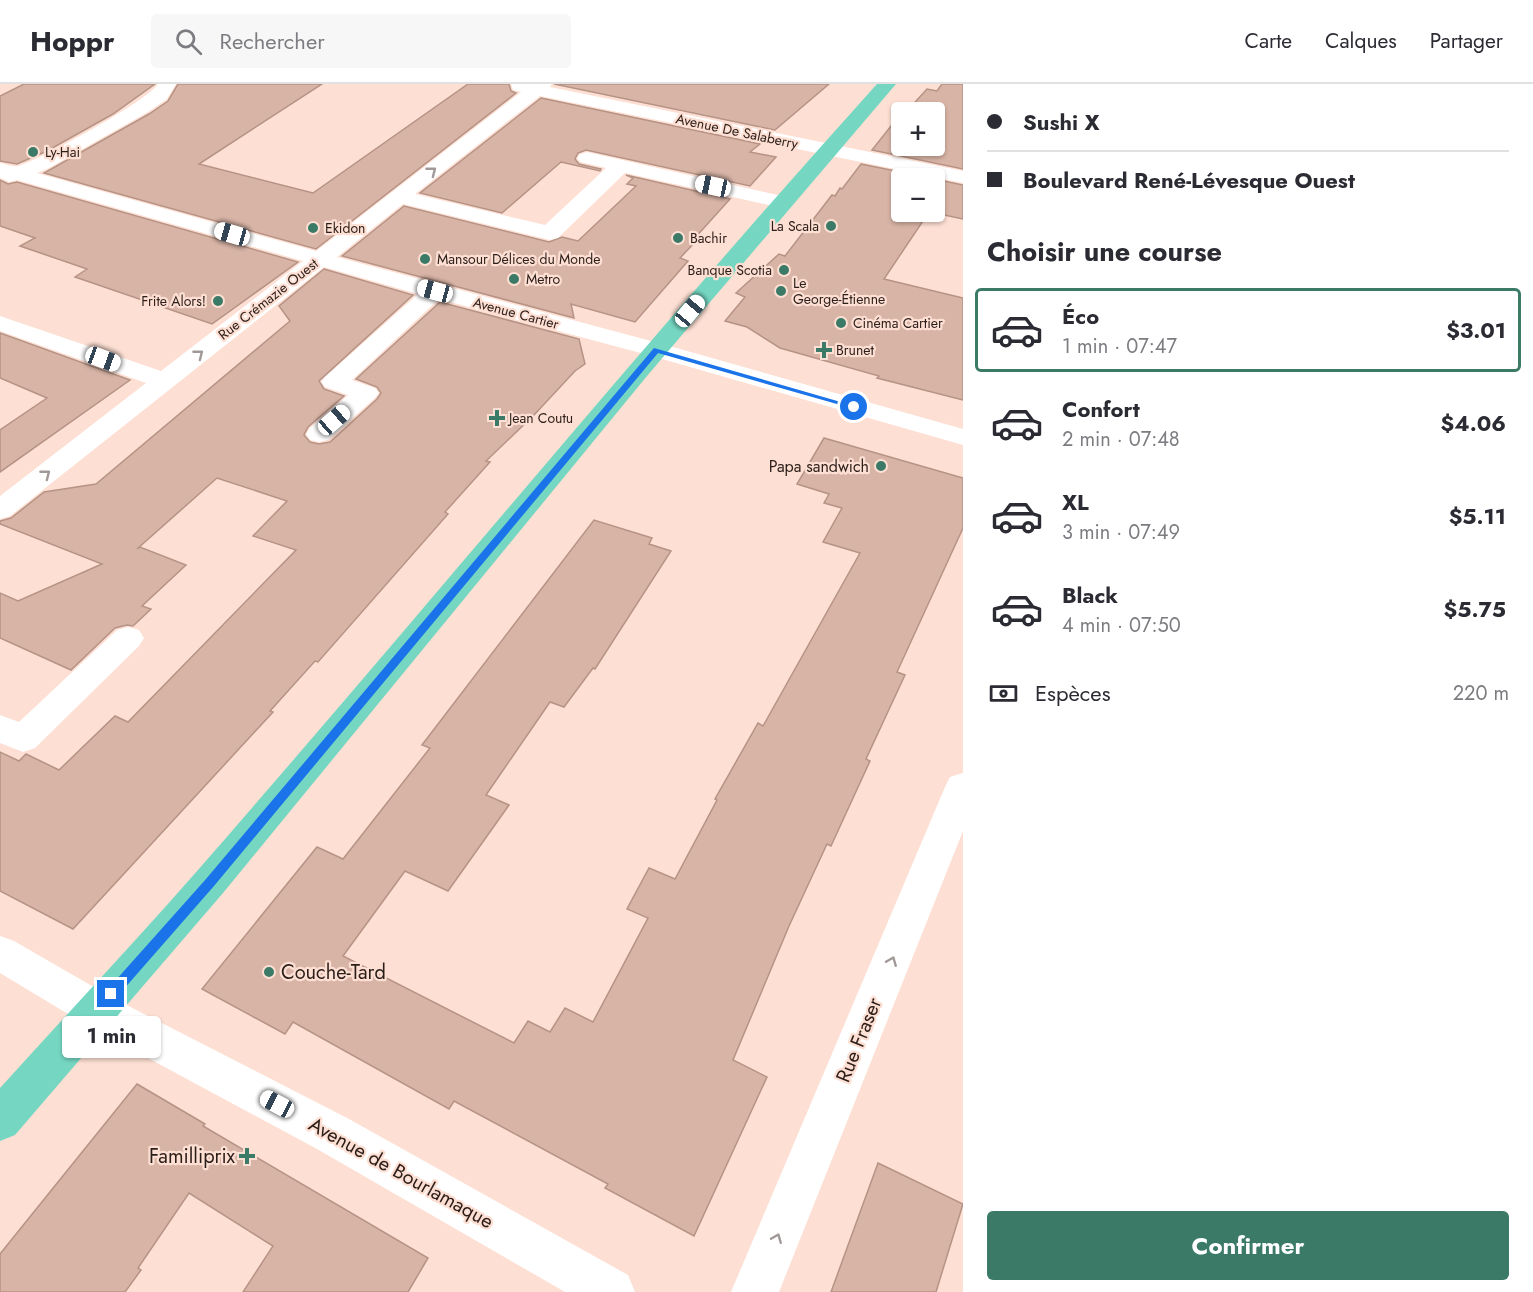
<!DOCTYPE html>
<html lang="fr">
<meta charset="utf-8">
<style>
:root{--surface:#fff;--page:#f7f7f7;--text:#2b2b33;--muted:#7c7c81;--line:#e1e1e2;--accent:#3b7a67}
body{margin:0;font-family:Jost,sans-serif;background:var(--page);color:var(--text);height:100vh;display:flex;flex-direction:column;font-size:22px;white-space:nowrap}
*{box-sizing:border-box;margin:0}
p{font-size:20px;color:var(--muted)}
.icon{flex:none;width:33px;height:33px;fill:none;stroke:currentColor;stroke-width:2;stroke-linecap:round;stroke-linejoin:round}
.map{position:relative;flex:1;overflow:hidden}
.sheet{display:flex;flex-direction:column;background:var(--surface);width:570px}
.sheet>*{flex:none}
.guide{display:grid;align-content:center;height:132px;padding:0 24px;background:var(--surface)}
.buttons{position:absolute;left:891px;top:18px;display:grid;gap:12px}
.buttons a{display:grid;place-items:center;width:54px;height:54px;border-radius:6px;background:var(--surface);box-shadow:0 2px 4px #0004;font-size:30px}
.end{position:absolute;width:27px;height:27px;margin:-14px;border:8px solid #1a73e8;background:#fff;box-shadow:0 0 0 3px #fff}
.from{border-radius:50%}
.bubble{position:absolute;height:42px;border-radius:6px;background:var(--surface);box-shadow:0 2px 4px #0004;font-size:20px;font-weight:700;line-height:42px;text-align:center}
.car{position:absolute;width:18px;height:36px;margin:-18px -9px;border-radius:8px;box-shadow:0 0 4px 2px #0007;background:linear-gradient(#fff 24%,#345 0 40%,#fff 0 76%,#345 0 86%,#fff 0)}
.guide b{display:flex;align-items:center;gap:21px;height:57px;font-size:22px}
.guide b+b{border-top:2px solid var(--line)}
.guide i{width:15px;height:15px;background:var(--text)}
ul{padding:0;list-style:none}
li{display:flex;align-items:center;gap:18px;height:84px;margin:0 12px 9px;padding:0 12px;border:3px solid transparent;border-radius:6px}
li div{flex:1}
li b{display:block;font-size:22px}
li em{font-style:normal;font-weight:700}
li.selected{border-color:var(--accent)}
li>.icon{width:54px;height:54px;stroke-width:1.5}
h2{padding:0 24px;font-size:27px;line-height:72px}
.pay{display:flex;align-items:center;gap:15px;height:66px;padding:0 24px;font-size:22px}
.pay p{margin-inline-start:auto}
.cta{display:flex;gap:12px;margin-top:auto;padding:12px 24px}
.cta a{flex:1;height:69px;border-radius:6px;background:var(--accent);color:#fff;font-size:24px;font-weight:700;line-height:69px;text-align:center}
header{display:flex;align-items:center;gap:36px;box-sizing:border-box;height:84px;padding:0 30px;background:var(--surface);border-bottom:2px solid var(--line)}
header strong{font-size:28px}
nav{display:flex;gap:33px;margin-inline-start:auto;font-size:21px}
.search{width:420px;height:54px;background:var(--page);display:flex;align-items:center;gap:15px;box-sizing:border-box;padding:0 21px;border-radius:6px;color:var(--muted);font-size:22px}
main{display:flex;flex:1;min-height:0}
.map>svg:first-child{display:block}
.building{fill:#d8b4a6;stroke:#b69385;stroke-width:1.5}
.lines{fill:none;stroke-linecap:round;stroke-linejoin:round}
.minor{fill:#fff;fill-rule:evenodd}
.major{fill:#75d7c2;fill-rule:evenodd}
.oneway{stroke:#a09997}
.route{fill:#1a73e8}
.poi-dot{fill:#3b7a67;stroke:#fddfd3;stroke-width:2}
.labels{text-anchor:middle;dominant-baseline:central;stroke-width:4.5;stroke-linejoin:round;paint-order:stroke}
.far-street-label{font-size:14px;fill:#2b1d18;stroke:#fddfd3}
.far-poi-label{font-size:14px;fill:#2b1d18;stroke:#fddfd3;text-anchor:start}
.poi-label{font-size:16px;fill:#2b1d18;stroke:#fddfd3;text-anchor:end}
.near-poi-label{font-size:20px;fill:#2b1d18;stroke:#fddfd3;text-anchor:start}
.near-street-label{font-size:20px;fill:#2b1d18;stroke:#fddfd3}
</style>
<header>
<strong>Hoppr</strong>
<div class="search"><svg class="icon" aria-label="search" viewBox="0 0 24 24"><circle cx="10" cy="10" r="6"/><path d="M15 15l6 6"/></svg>Rechercher</div>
<nav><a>Carte</a><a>Calques</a><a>Partager</a></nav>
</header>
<main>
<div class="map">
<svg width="963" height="1208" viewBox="0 0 963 1208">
<rect width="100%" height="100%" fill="#fddfd3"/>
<!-- building -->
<g class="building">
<path d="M24,0H155L113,30L47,67L17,80L0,77V12Z"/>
<path d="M178,0H322L199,80L313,109L468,0H509L511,7L516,9L316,165L44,89L149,30L168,17Z"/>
<path d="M554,0H829L775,46Z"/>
<path d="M942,0H963V85L872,66L895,37L902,33V62H934V28H906L927,5L937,7Z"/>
<path d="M541,14L760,60L750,68L776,73L750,102L586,66L578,69L575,75L579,80L601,85L600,87L561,78L502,129L420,109Z"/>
<path d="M861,80L930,94H902V128H929L884,195L963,214V316L877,294L879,292L780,264L747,243L725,237L745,213L736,209L779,170L785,172L832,111L835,112L840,104L842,105Z"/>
<path d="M626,91L730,115L694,155L696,157L680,174L688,177L635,238L571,220L574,234L342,172L404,122L549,158L562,153L578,157L636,102L627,100L633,94Z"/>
<path d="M934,95L963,101V135L930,128H934Z"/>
<path d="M0,96L8,100L17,98L298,178L212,240L75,193L87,185L20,162L35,154L0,142Z"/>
<path d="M324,185L413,211L319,297L324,305L344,312L308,343L304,351L310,358L319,360L330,358L377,315L381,309L377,303L356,295L440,218L579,255L585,280L575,287L534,331L486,377L490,378L445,428L448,430L318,578L315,577L270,627L273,628L73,845L0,807V668L19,677L26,670L59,686L115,632L128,638L296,466L253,452L287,417L217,394L137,465L140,463L186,481L142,522L151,525L133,542L127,541L115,544L71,586L0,554V509L18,517L102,480L0,440V437L11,434L44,408L96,400L290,237L279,222Z"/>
<path d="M0,249L130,296L0,388V346L47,314L0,294Z"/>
<path d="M824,354L963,394V444L897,588L905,591L866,675L870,677L831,762L827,760L789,842L733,976L767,993L694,1152L605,1104L608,1100L454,1017L449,1025L293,938L285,950L202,905L317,763L343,775L430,664L422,661L594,436L652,454L649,460L671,467L595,585L593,584L564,623L550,618L486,711L509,721L448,807L405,787L343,872L514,959L528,937L550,948L565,924L593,938L648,834L627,825L649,784L675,795L717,716L715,715L758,639L763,642L860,469L823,458L842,424L824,419L829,410L797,400Z"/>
<path d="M137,1000L205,1040L203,1042L428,1174L408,1208H243L273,1162L189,1109L138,1184L141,1186L125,1208H0V1170Z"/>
<path d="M878,1079L963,1120L936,1208H831Z"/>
</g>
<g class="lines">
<!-- minor -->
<g class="minor">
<path d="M158,0H176L167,15L148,28L49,84L37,89L316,167L521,8L513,6L511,0H552L550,3L963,87V99L540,12L415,110L545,141L606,84L580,78L577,74L580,70L587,68L782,112L789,114L793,118L789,122L782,124L625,89L558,154L550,156L403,120L337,173L666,261L963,345V361L648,271L439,215L352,296L375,304L379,309L375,314L328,356L319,358L310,356L306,350L310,344L348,311L325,303L321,298L325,293L418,210L324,183L10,432L0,435V412L146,299L0,247V232L161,287L303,177L17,96L9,98L0,94V79C6,80 12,83 18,82C40,76 147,17 158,0Z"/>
<path d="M128,543L139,546L144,554L139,562L35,664L23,668L0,659V631L19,638L117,546Z"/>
<path d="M963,689V747L779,1208H731L945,703L950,693Z"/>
<path d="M0,852L14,857L111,913L349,1035L628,1191L635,1208H565L317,1065L83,939L0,889Z"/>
</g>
<!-- major -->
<path class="major" d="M877,0H896L647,292L223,809L15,1051L0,1057V1004C66,931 133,860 198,786C426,525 645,257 877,0Z"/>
</g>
<!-- one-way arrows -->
<defs><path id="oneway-chevron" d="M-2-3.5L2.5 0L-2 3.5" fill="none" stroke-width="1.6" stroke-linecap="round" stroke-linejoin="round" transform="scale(1.5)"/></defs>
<g class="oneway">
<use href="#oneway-chevron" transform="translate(432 87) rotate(-38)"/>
<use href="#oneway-chevron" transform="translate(199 270) rotate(-38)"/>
<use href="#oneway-chevron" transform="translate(46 390) rotate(-38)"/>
<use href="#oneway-chevron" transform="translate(892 877) rotate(-68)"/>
<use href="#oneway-chevron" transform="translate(777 1154) rotate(-68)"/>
</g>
<!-- route -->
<path class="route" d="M654,264L858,323L851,324L658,269L214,802L116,914H107V906L206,795Z"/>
<!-- markers -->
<g class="poi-dot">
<circle cx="33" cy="68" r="6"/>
<circle cx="831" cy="142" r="6"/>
<circle cx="313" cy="144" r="6"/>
<circle cx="678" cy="154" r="6"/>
<circle cx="425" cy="175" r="6"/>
<circle cx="784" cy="186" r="6"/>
<circle cx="514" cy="195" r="6"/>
<circle cx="781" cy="207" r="6"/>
<circle cx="218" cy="217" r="6"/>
<circle cx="841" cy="239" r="6"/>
<path d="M821 257h6v6h6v6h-6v6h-6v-6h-6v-6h6z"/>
<path d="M494 325h6v6h6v6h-6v6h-6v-6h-6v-6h6z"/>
<circle cx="881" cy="382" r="6"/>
<circle cx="269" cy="888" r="6"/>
<path d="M244 1063h6v6h6v6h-6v6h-6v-6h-6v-6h6z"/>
</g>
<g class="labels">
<!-- far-street labels -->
<g class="far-street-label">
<text transform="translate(737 47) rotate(12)">Avenue De Salaberry</text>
<text transform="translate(268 215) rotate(-38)">Rue Crémazie Ouest</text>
<text transform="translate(516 229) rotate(15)">Avenue Cartier</text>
</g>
<!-- far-poi labels -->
<g class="far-poi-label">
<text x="45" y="68">Ly-Hai</text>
<text x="819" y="142" text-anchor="end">La Scala</text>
<text x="325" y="144">Ekidon</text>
<text x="690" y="154">Bachir</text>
<text x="437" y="175">Mansour Délices du Monde</text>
<text x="772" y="186" text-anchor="end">Banque Scotia</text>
<text x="526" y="195">Metro</text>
<text x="793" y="199">Le<tspan x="793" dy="16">George-Étienne</tspan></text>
<text x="206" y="217" text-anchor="end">Frite Alors!</text>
<text x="853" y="239">Cinéma Cartier</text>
<text x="836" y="266">Brunet</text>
<text x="509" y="334">Jean Coutu</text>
</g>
<!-- poi labels -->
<g class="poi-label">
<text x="869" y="382">Papa sandwich</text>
</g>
<!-- near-poi labels -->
<g class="near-poi-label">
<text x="281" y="888">Couche-Tard</text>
<text x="235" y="1072" text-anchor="end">Familliprix</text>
</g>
<!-- near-street labels -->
<g class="near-street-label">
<text transform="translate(859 956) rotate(-68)">Rue Fraser</text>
<text transform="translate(401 1089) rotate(29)">Avenue de Bourlamaque</text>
</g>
</g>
</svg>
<div class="buttons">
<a>+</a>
<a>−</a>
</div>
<i class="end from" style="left:854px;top:323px"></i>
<i class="end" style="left:111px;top:910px"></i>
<div class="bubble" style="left:62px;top:932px;width:99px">1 min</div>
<i class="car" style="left:713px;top:102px;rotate:282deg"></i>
<i class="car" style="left:232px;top:150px;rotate:286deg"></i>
<i class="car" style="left:435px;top:207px;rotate:285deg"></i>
<i class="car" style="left:690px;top:227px;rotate:40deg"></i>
<i class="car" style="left:103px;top:275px;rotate:110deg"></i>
<i class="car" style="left:334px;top:336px;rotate:49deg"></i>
<i class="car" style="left:277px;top:1020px;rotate:298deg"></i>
</div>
<section class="sheet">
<div class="guide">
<b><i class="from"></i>Sushi X</b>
<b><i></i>Boulevard René-Lévesque Ouest</b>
</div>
<h2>Choisir une course</h2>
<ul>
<li class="selected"><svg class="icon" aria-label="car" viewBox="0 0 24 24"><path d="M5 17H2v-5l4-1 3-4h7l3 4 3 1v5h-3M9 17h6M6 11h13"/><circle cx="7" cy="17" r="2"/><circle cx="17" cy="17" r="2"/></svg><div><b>Éco</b><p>1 min · 07:47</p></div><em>$3.01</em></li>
<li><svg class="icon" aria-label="car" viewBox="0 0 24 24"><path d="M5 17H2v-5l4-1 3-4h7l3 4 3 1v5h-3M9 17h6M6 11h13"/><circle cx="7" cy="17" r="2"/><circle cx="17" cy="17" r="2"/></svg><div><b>Confort</b><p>2 min · 07:48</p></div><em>$4.06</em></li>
<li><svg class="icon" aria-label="car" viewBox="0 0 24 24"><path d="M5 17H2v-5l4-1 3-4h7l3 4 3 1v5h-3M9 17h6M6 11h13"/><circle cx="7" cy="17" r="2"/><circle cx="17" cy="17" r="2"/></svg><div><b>XL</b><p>3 min · 07:49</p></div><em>$5.11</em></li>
<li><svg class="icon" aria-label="car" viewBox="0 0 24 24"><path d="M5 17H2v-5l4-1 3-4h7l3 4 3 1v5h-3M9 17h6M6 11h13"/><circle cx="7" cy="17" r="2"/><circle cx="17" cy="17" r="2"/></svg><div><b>Black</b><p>4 min · 07:50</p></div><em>$5.75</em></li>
</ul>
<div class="pay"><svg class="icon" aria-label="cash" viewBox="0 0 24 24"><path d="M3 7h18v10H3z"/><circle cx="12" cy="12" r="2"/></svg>Espèces<p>220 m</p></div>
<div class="cta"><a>Confirmer</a></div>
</section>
</main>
